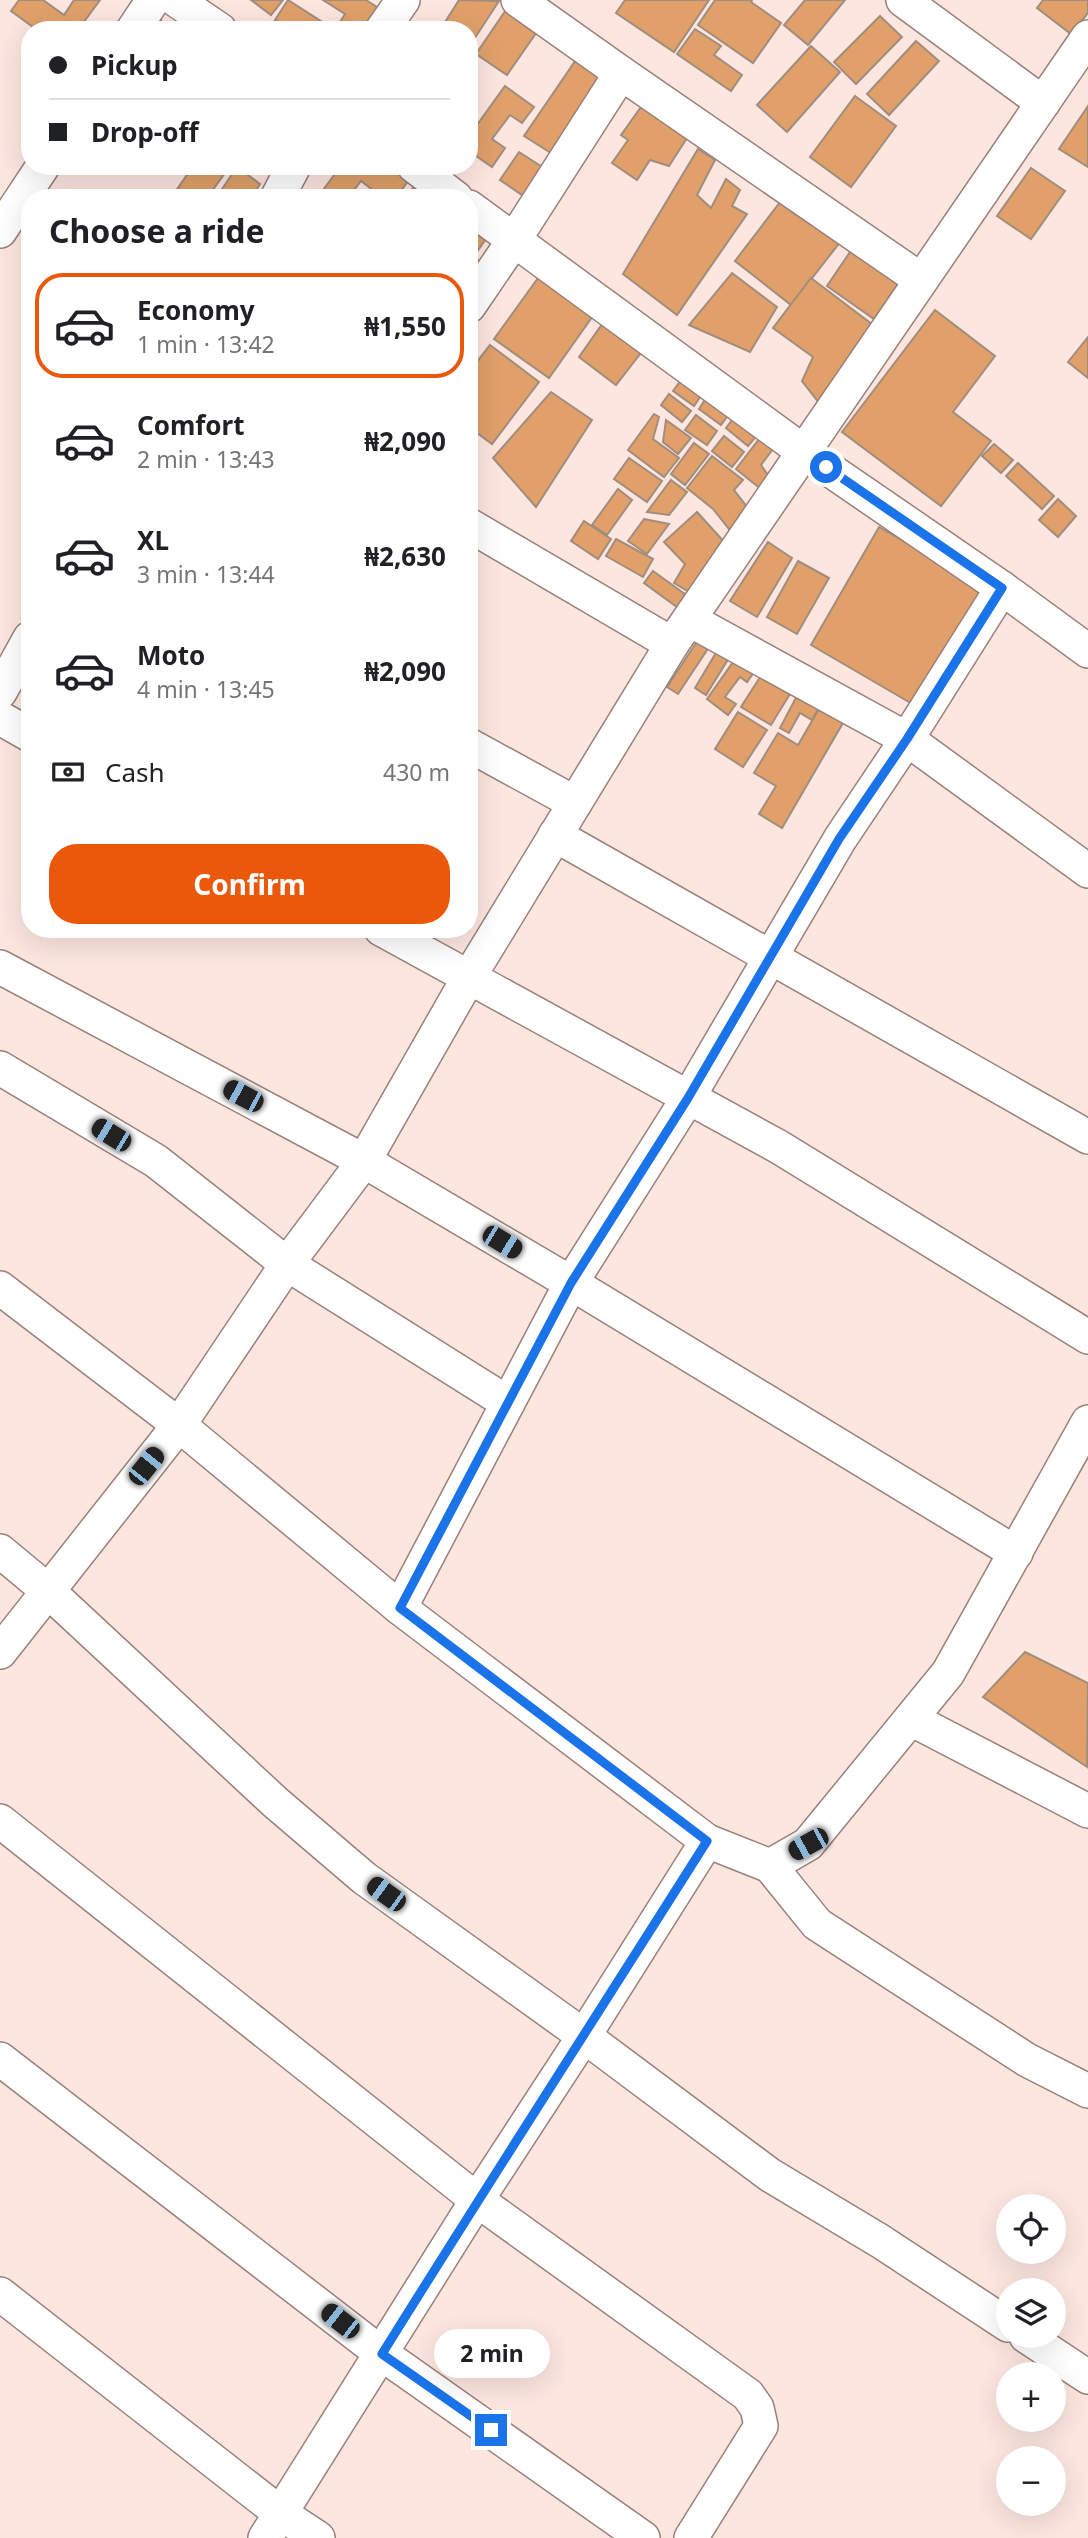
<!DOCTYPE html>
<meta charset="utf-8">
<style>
:root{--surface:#fff;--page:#f2f2f2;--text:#202124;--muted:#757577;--line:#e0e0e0;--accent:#ea580c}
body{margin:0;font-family:"Noto Sans",sans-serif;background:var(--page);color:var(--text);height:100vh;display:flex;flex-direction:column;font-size:26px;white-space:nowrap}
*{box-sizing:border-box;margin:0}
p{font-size:23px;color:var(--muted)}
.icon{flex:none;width:38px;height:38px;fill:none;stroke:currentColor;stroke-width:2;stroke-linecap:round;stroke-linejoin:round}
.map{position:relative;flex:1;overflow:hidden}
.details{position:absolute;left:21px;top:189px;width:457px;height:749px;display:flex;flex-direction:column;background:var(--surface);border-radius:28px;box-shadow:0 7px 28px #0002}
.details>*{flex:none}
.hud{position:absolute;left:21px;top:21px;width:457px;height:154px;border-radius:28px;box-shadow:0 7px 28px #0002;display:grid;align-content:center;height:154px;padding:0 28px;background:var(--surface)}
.buttons{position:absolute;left:996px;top:2194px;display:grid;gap:14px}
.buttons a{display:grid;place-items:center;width:70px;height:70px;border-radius:50%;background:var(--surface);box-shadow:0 7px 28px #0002;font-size:35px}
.end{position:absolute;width:32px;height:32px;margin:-16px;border:9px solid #1a73e8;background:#fff;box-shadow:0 0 0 4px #fff}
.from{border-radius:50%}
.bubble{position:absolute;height:49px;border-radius:24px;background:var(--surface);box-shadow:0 7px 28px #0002;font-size:23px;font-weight:700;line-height:49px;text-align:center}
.car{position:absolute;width:21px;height:42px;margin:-21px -10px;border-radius:9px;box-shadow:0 0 5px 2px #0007;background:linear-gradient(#222 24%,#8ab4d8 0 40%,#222 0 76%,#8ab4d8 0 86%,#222 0)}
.hud b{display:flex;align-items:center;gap:24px;height:66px;font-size:26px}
.hud b+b{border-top:2px solid var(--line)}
.hud i{width:18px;height:18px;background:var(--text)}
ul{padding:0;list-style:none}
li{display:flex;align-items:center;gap:21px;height:105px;margin:0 14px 10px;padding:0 14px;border:4px solid transparent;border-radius:28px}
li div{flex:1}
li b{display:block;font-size:26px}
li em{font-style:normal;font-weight:700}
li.current{border-color:var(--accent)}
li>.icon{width:63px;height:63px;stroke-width:1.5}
h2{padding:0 28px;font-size:32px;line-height:84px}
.pay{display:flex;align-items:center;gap:18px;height:77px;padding:0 28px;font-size:26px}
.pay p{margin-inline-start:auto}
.button{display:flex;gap:14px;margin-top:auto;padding:14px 28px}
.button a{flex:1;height:80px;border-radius:28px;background:var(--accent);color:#fff;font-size:28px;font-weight:700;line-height:80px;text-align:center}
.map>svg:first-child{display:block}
.building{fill:#e1a06a;stroke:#a18d7d;stroke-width:2}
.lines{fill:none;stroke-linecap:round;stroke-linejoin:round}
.street-casing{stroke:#9a8079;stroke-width:36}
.street{stroke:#fff;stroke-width:33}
.route{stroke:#1a73e8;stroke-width:9}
</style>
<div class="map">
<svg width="1088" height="2538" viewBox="0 0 1088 2538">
<rect width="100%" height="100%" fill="#fde6e0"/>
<!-- building -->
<g class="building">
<path d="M19,0H43L64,15L74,0H100L78,30H37L11,11Z"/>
<path d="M251,0H283L271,15Z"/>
<path d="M288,0L335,30L345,14L323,0H366L380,9L367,30H290L275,20Z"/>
<path d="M459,0L499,1L469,47V30H440Z"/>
<path d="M625,0H709L674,52L616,13Z"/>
<path d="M715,0H752L751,2L781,23L753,63L698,25Z"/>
<path d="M805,0H845L808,45L784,25Z"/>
<path d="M1043,0H1088V13L1071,34L1037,8Z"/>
<path d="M510,4L541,26L507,75L476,54Z"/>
<path d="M880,16L902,37L856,84L834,62Z"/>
<path d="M156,17L174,30H146Z"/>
<path d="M695,29L721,46L714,55L742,75L731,91L677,54Z"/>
<path d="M916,41L939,61L889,115L867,94Z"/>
<path d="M811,46L840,72L787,132L757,105Z"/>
<path d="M580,54L609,74L554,155L524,136Z"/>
<path d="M505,86L534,107L522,123L510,115L492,139L505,148L492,167L469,151V136Z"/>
<path d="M855,96L896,126L851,187L810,157Z"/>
<path d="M1088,106V167L1059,149Z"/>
<path d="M641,107L687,138L669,166L650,160L637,180L612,163L628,140L621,135Z"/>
<path d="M698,149L715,160L697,195L711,208L726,179L740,190L732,206L747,214L677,315L623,274Z"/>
<path d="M519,152L547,170L528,199L500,180Z"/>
<path d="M193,166H230L207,198H171Z"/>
<path d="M341,166H388L408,181L396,198H383L361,181L348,198H317Z"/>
<path d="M237,167L260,184L251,198H216Z"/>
<path d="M1031,168L1065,191L1031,239L997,216Z"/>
<path d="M415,185L432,198H406Z"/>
<path d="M784,197L841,241L791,305L735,261Z"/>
<path d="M469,223L488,236L474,256L469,252Z"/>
<path d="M852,249L900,281L874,319L827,286Z"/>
<path d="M469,253L482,263L469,282Z"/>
<path d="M732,273L777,307L750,352L689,325Z"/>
<path d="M541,274L595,313L549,378L494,339Z"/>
<path d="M811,278L877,328L820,404L802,381L813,357L773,328Z"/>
<path d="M935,310L995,356L953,412L991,441L941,506L842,432Z"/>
<path d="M605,320L644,349L616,385L579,357Z"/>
<path d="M1088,337V378L1068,362Z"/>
<path d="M490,345L539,382L492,444L469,427V372Z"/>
<path d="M684,376L704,391L694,406L673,391Z"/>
<path d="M551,392L592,420L536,507L493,458Z"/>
<path d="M669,394L691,411L682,422L661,405Z"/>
<path d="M708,395L731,411L721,425L699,409Z"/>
<path d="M654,414L659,417L653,439L679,458L664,477L628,450Z"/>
<path d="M696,415L717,431L707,445L685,430Z"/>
<path d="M736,415L759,433L748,446L726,428Z"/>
<path d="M666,420L691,438L678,454L663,442Z"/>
<path d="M763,434L776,445L761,465L770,478L761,489L736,469Z"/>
<path d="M724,436L744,452L732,467L712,451Z"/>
<path d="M694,443L709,454L685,485L671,474Z"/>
<path d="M994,444L1013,460L1001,473L982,456Z"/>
<path d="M712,456L743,480L734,490L751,512L729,529L713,509L687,488Z"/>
<path d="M629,458L662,481L647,502L614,479Z"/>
<path d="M1018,463L1054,496L1042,509L1006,476Z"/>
<path d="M671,480L687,492L669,515L647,512Z"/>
<path d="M618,489L632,500L607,535L592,525Z"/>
<path d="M1058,499L1076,516L1058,537L1039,520Z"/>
<path d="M697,512L726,544L696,596L674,583L685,564L664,542Z"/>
<path d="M644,519L669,524L647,554L628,541Z"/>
<path d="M584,521L611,539L598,559L571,541Z"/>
<path d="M879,527L983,587L914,705L811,645Z"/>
<path d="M616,539L653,559L643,577L606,556Z"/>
<path d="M768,542L792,558L757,617L730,601Z"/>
<path d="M798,561L829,578L797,634L767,617Z"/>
<path d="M653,571L689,597L681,610L644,583Z"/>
<path d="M702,634L713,641L678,694L667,687Z"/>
<path d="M720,646L732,653L706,695L695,688Z"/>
<path d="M738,655L757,668L747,682L740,677L725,697L736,704L728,715L707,699Z"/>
<path d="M764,671L793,689L771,725L741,707Z"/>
<path d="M799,692L821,704L812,720L800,713L789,733L780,728Z"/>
<path d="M823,702L847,716L782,828L759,814L776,786L754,773L778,733L798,745Z"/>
<path d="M738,712L767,730L743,767L715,749Z"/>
<path d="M1025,1652L1088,1683L1087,1767L983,1697Z"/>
</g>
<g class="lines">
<defs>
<g id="street">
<path d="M176,0L220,30"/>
<path d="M518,0L621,73L921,280"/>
<path d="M903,0L1043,103"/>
<path d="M133,30L153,0"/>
<path d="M382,30L403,0"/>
<path d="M414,166L456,198"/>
<path d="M277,198L294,166"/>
<path d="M469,207L804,452L1002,588L1088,651"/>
<path d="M0,231L43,166"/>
<path d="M469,306L514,240L621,73"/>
<path d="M469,525L672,644"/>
<path d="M690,620L907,739L1088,871"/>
<path d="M0,692L30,638"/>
<path d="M0,718L30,735"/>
<path d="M469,745L575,803"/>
<path d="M555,835L1088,1137"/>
<path d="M381,929L779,1147L1088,1337"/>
<path d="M0,967L364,1161L571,1283L1016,1553"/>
<path d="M0,1068L156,1161L287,1264L508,1403"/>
<path d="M0,1288L179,1425L400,1608L707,1841L770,1866L817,1924L1027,2060L1088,2091"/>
<path d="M0,1551L47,1590L275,1802L364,1878L584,2036L770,2175L880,2241L1008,2325"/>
<path d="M400,1608L571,1283L688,1098L840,839L907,739L1002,588"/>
<path d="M0,1652L179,1425L287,1264L364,1161L469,977L672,644L1088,37"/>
<path d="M911,1719L1088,1811"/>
<path d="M0,1821L477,2200L748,2395L757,2408L761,2426L691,2538"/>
<path d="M770,1866L808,1844L948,1673L1088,1422"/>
<path d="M0,2059L382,2354L643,2538"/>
<path d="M0,2294L280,2513L318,2538"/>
<path d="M1026,2336L1088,2377"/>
<path d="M265,2538L477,2200L584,2036L707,1841"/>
</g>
</defs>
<!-- street casing -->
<use href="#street" class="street-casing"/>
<!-- street -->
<use href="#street" class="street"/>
</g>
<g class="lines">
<!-- route -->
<path class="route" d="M491,2430L382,2354C489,2182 599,2012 707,1841L400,1608L571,1283L688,1098L839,839L907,739L1002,588L826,467"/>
</g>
</svg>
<div class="buttons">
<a><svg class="icon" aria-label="locate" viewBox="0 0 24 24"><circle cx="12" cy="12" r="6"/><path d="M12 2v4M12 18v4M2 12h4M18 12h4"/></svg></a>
<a><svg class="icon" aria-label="layers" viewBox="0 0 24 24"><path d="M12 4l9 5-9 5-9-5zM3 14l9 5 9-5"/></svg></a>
<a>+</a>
<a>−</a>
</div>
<i class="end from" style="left:826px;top:467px"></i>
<i class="end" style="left:491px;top:2430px"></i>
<div class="bubble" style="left:434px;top:2329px;width:116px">2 min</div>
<i class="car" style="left:243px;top:1096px;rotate:298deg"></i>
<i class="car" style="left:111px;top:1135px;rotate:301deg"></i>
<i class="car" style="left:502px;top:1242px;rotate:121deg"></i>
<i class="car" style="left:146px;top:1466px;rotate:39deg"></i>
<i class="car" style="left:808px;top:1844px;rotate:241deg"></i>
<i class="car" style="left:386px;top:1894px;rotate:306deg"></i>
<i class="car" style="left:340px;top:2321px;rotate:308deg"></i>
<div class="hud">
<b><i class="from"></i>Pickup</b>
<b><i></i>Drop-off</b>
</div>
<section class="details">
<h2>Choose a ride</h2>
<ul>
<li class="current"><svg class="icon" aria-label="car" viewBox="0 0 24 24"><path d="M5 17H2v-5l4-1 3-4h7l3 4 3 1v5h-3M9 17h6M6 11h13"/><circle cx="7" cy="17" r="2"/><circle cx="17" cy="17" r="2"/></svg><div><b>Economy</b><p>1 min · 13:42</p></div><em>₦1,550</em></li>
<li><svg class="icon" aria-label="car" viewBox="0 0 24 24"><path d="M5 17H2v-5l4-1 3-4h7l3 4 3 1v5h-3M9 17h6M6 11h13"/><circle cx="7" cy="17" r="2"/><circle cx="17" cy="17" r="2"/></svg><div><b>Comfort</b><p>2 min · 13:43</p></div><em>₦2,090</em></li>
<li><svg class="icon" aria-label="car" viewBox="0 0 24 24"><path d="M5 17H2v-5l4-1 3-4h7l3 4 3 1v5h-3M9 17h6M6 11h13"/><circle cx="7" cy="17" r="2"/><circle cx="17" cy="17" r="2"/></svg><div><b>XL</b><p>3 min · 13:44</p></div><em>₦2,630</em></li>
<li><svg class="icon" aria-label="car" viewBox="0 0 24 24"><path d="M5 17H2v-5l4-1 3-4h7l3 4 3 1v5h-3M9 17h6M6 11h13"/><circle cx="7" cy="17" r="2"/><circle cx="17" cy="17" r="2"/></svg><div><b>Moto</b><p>4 min · 13:45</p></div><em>₦2,090</em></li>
</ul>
<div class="pay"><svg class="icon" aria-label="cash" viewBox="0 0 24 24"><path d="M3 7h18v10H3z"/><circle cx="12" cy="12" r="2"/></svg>Cash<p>430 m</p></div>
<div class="button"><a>Confirm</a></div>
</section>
</div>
